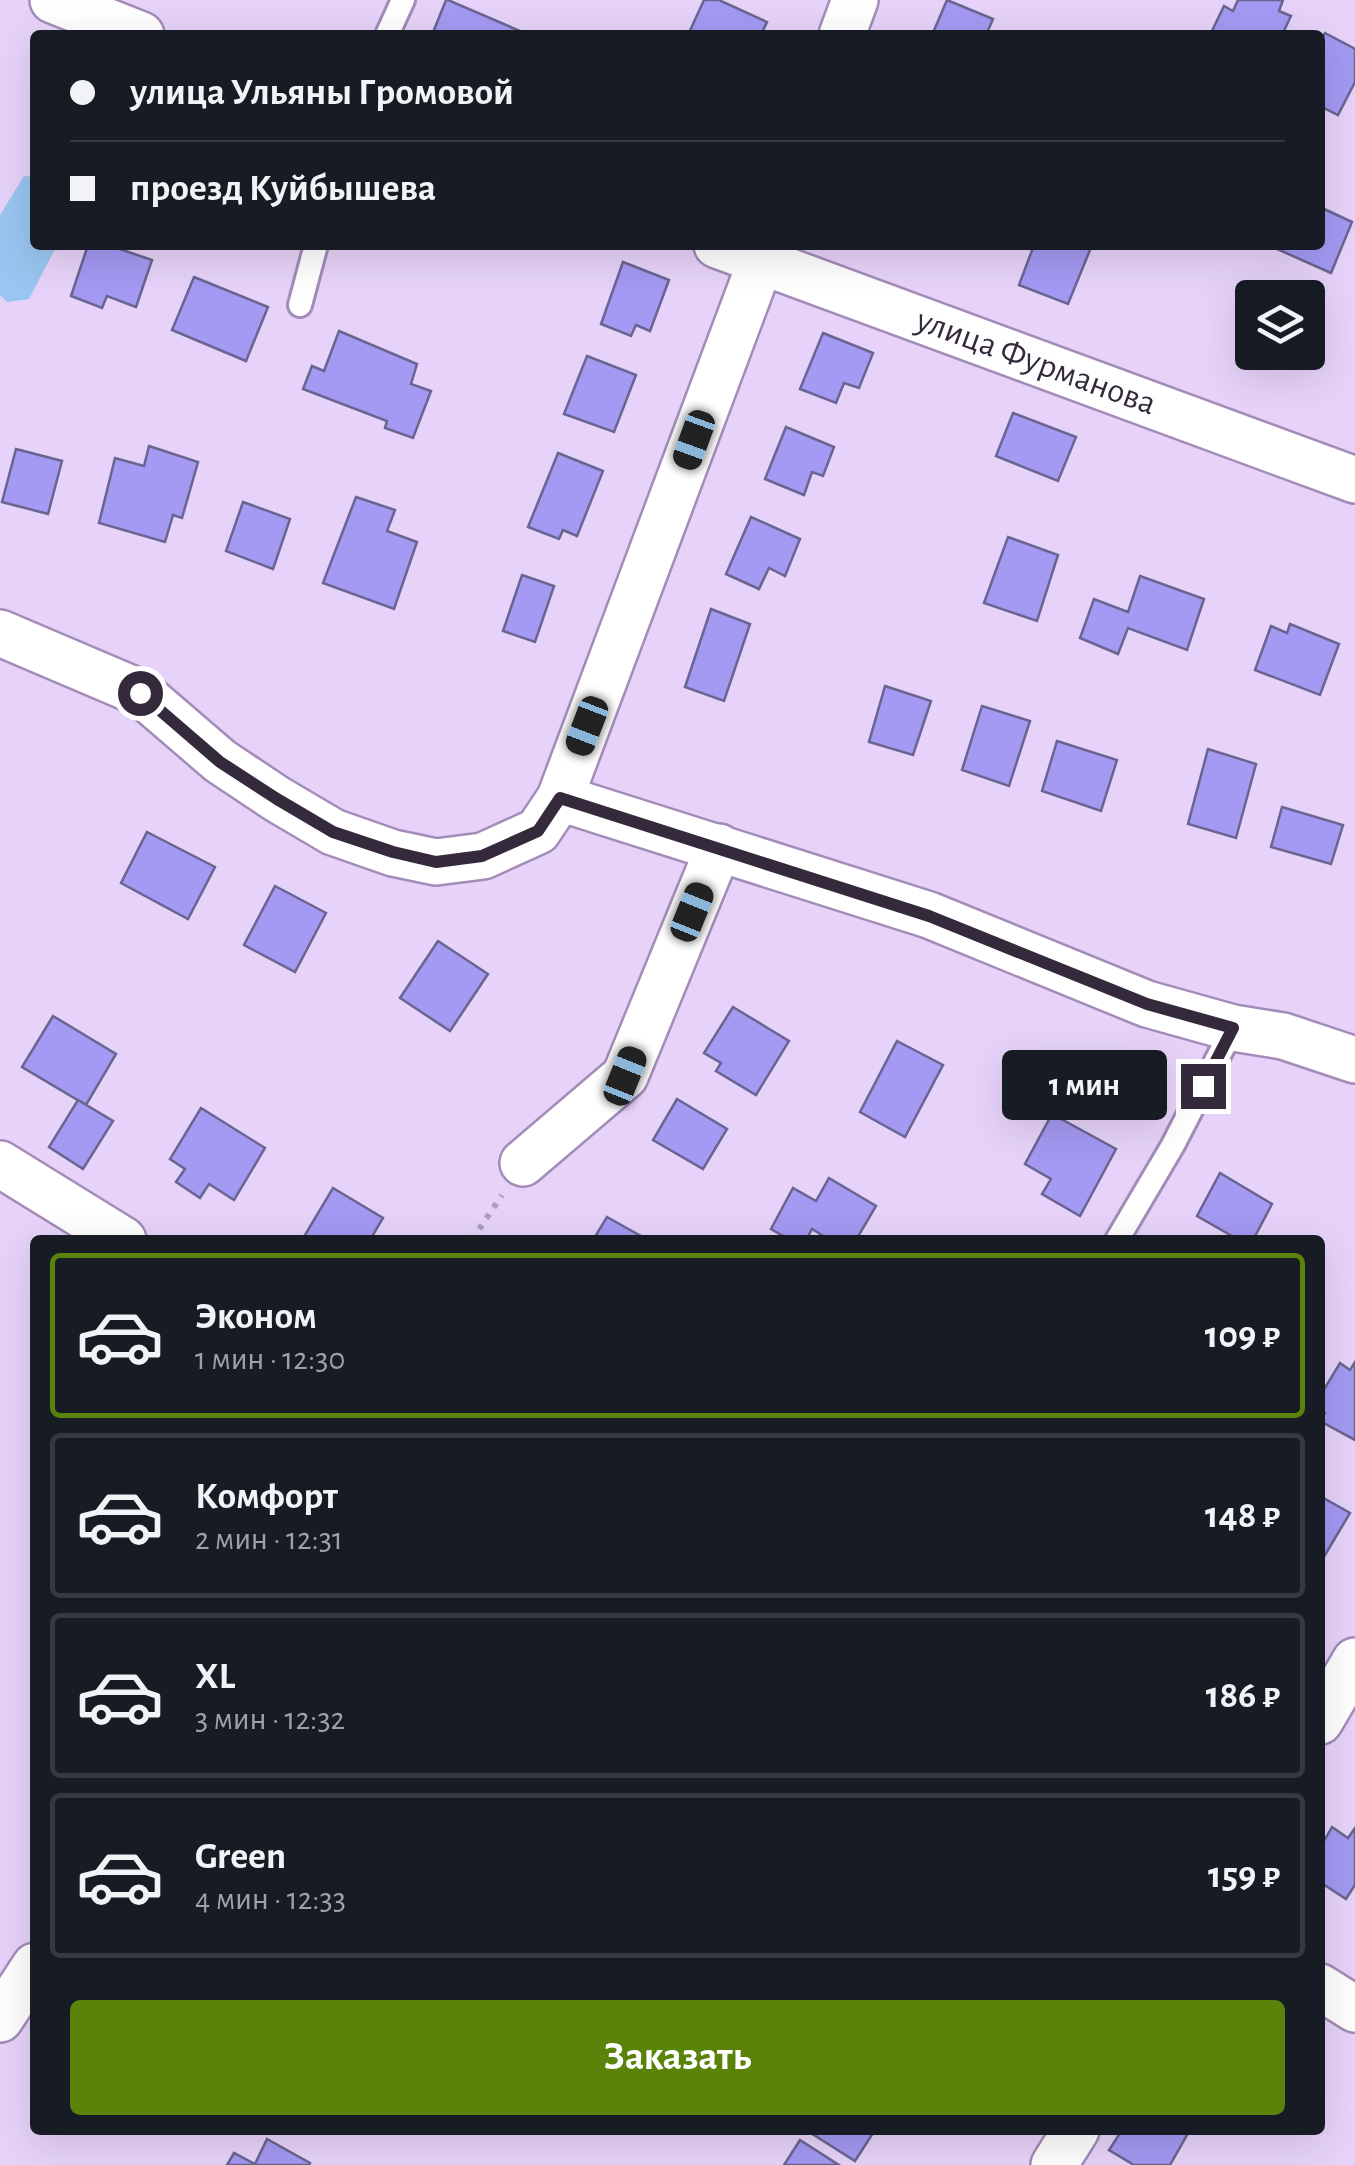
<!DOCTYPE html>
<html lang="ru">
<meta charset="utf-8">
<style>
:root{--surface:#171b24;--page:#242831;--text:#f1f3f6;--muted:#9ea1a6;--line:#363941;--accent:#5a8309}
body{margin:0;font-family:"Alegreya Sans",sans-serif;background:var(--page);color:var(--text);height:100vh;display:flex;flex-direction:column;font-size:38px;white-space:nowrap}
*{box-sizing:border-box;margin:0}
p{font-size:32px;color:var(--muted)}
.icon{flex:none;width:55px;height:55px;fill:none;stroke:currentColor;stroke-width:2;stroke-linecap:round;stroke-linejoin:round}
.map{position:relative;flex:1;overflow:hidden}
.panel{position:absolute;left:30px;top:1235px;width:1295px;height:900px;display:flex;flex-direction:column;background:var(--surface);border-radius:10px;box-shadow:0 10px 40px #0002}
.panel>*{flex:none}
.hud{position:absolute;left:30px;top:30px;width:1295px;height:220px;border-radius:10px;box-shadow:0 10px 40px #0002;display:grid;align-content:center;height:220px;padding:0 40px;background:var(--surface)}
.controls{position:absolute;left:1235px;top:280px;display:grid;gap:20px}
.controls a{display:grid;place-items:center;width:90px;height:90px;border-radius:10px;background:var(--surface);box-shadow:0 10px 40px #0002;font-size:50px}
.end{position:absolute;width:45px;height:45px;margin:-22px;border:12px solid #342a3c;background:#fff;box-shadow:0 0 0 5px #fff}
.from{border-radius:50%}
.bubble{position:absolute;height:70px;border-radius:10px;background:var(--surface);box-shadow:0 10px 40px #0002;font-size:32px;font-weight:700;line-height:70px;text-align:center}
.car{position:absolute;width:30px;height:60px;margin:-30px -15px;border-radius:12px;box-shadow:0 0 8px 2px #0007;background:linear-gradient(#222 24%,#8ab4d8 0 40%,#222 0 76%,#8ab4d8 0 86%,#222 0)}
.hud b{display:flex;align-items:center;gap:35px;height:95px;font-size:38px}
.hud b+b{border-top:2px solid var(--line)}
.hud i{width:25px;height:25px;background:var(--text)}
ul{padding:18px 0 0;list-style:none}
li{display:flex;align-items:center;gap:30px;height:165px;margin:0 20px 15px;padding:0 20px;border:5px solid var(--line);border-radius:10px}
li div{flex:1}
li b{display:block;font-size:38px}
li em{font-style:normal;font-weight:700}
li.current{border-color:var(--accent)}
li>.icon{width:90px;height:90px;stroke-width:1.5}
.action{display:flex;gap:20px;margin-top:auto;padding:20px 40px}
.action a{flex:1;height:115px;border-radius:10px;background:var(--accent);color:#fff;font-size:40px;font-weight:700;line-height:115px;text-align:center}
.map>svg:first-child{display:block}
.water{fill:#99c5f0}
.building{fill:#a499f3;stroke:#696591;stroke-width:2.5}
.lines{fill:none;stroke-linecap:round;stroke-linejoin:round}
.lane-casing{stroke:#a38cb8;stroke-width:28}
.street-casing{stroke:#a38cb8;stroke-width:50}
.path{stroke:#af9ebe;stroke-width:6;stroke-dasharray:5 8;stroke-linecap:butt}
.lane{stroke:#fff;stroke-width:22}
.street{stroke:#fff;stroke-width:45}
.route{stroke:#342a3c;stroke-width:12}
.labels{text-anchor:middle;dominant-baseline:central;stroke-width:8;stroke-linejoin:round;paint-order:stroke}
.street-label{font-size:35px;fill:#342a3c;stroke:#fefefe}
</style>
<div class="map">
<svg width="1355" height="2165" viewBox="0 0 1355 2165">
<rect width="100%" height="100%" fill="#e7d3f9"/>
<!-- water -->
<path class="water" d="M24,176L35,177V245H57L29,299L7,302L0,295V215Z"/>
<!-- building -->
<g class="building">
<path d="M446,0H448L527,34L432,35Z"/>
<path d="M704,0H719L767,22L761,35H688Z"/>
<path d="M947,0L993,19L986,35H932Z"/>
<path d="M1238,0H1283L1279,11L1291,16L1282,35H1210L1224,6L1233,11Z"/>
<path d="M1325,33L1355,49V82L1338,115L1320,106V42Z"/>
<path d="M1320,207L1352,222L1331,273L1268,245H1320Z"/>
<path d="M88,245H108L152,260L136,307L107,296L102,308L71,296Z"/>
<path d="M1034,245H1092L1068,304L1019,285Z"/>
<path d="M623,262L669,280L650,331L636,325L631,336L601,324Z"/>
<path d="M194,277L268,307L246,361L172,330Z"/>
<path d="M339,331L417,364L411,384L431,391L413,438L385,428L387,421L303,389L312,366L324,371Z"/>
<path d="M823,333L873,353L859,388L844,383L836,403L800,389Z"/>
<path d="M587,356L636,375L614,432L564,414Z"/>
<path d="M1013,413L1076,437L1058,481L996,456Z"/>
<path d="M786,427L834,447L823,476L812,472L804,495L765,479Z"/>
<path d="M149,446L198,462L182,518L173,515L165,542L99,523L115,458L144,466Z"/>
<path d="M16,449L62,461L48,514L2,502Z"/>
<path d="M558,453L603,471L577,536L563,530L559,539L528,527Z"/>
<path d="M356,497L395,510L387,531L417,542L394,609L323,583Z"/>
<path d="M243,502L290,519L273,569L226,551Z"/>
<path d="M751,517L800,539L785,576L769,568L759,589L726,574Z"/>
<path d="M1008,537L1058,555L1037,621L984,603Z"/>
<path d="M522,575L554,586L535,642L503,631Z"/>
<path d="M1140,576L1204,599L1187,650L1128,628L1118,654L1080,638L1094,599L1128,612Z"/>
<path d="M711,609L750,624L724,701L685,687Z"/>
<path d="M1290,624L1339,644L1320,695L1255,670L1271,626L1287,633Z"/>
<path d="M885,686L931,701L913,755L869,742Z"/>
<path d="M982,706L1030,721L1009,786L962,770Z"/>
<path d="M1057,741L1117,760L1101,811L1042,791Z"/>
<path d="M1208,749L1256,764L1236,838L1188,824Z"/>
<path d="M1282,807L1343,825L1331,864L1271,847Z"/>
<path d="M147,832L215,867L188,919L121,883Z"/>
<path d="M275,886L326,913L295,972L244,945Z"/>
<path d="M438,941L488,974L450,1031L400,998Z"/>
<path d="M733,1007L789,1041L756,1095L716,1071L721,1063L704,1053Z"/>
<path d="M53,1016L116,1054L86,1105L22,1067Z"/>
<path d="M897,1041L943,1065L905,1137L860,1112Z"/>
<path d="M677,1099L727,1129L703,1169L653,1140Z"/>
<path d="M78,1100L113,1121L83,1169L49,1147Z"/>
<path d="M201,1108L265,1148L234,1200L209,1184L200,1198L176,1182L185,1169L170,1159Z"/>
<path d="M1052,1114L1116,1149L1080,1216L1042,1194L1051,1179L1025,1164Z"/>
<path d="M1220,1173L1272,1204L1253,1240H1239L1197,1216Z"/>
<path d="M829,1178L876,1206L856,1240H830L812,1229L806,1240H790L771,1229L793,1188L816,1201Z"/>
<path d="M333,1188L383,1218L370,1240H302Z"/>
<path d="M607,1217L648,1240H593Z"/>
<path d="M1355,1362V1440L1320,1421L1325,1413L1320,1410V1396L1340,1363L1350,1370Z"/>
<path d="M1320,1496L1350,1513L1322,1560L1320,1559Z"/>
<path d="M1332,1827L1348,1838L1355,1828V1885L1346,1899L1320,1882V1848Z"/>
<path d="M806,2130H875L855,2161Z"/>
<path d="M1122,2130H1178L1187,2135L1170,2165H1134L1109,2150Z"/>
<path d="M267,2139L310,2163L309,2165H227L234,2153L255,2164Z"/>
<path d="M800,2140L839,2165H784Z"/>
</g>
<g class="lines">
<defs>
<g id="lane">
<path d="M387,35L403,0"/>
<path d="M300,305L316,245"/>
<path d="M1117,1240L1173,1145L1233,1028"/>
</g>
<g id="street">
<path d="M53,0L141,35"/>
<path d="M842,35L855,0"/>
<path d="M717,245L1355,480"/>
<path d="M0,633L141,693L220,761L277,799L333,832L393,853L436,862L483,856L538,831L560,798L767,245"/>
<path d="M560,798L929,915L1147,1004L1233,1028L1283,1036L1355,1060"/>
<path d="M523,1163L625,1076L719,847"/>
<path d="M0,1164L123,1240"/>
<path d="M1320,1721L1355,1661"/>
<path d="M1320,1987L1355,2009"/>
<path d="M0,2019L35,1966"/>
<path d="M1054,2165L1076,2130"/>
</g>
</defs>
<!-- lane casing -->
<use href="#lane" class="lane-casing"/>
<!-- street casing -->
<use href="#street" class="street-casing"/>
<!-- path -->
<path class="path" d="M472,1240L502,1195"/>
<!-- lane -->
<use href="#lane" class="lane"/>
<!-- street -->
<use href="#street" class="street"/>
</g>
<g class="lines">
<!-- route -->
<path class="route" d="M140,693L220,762L277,799L333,832L393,852L436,862L482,856L538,831L560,798L929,916L1147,1004L1233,1028L1203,1086"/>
</g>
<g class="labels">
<!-- street labels -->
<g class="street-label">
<text transform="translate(1036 362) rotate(20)">улица Фурманова</text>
</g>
</g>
</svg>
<div class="controls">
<a><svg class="icon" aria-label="layers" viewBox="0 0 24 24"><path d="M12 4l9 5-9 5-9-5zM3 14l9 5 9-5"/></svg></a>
</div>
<i class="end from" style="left:140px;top:693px"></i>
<i class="end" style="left:1203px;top:1086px"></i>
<div class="bubble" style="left:1002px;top:1050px;width:165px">1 мин</div>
<i class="car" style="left:694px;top:440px;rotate:200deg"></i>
<i class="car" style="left:587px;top:726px;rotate:201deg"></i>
<i class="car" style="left:692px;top:912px;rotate:22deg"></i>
<i class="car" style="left:625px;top:1076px;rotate:22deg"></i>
<div class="hud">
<b><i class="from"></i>улица Ульяны Громовой</b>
<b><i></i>проезд Куйбышева</b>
</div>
<section class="panel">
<ul>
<li class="current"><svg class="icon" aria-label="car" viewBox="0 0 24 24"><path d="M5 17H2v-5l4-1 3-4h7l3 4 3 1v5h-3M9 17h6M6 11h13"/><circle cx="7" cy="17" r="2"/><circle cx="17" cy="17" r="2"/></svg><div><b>Эконом</b><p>1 мин · 12:30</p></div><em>109 ₽</em></li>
<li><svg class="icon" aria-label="car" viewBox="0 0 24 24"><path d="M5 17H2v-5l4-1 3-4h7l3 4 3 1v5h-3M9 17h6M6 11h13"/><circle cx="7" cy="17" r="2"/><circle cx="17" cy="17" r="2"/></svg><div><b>Комфорт</b><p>2 мин · 12:31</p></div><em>148 ₽</em></li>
<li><svg class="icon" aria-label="car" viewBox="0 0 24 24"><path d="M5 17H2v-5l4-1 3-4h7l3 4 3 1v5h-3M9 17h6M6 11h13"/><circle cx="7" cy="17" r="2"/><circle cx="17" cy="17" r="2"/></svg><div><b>XL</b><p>3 мин · 12:32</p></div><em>186 ₽</em></li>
<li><svg class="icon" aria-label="car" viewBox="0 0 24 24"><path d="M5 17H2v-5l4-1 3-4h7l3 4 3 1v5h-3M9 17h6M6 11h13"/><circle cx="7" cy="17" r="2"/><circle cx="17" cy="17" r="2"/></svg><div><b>Green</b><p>4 мин · 12:33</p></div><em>159 ₽</em></li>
</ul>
<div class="action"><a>Заказать</a></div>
</section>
</div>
